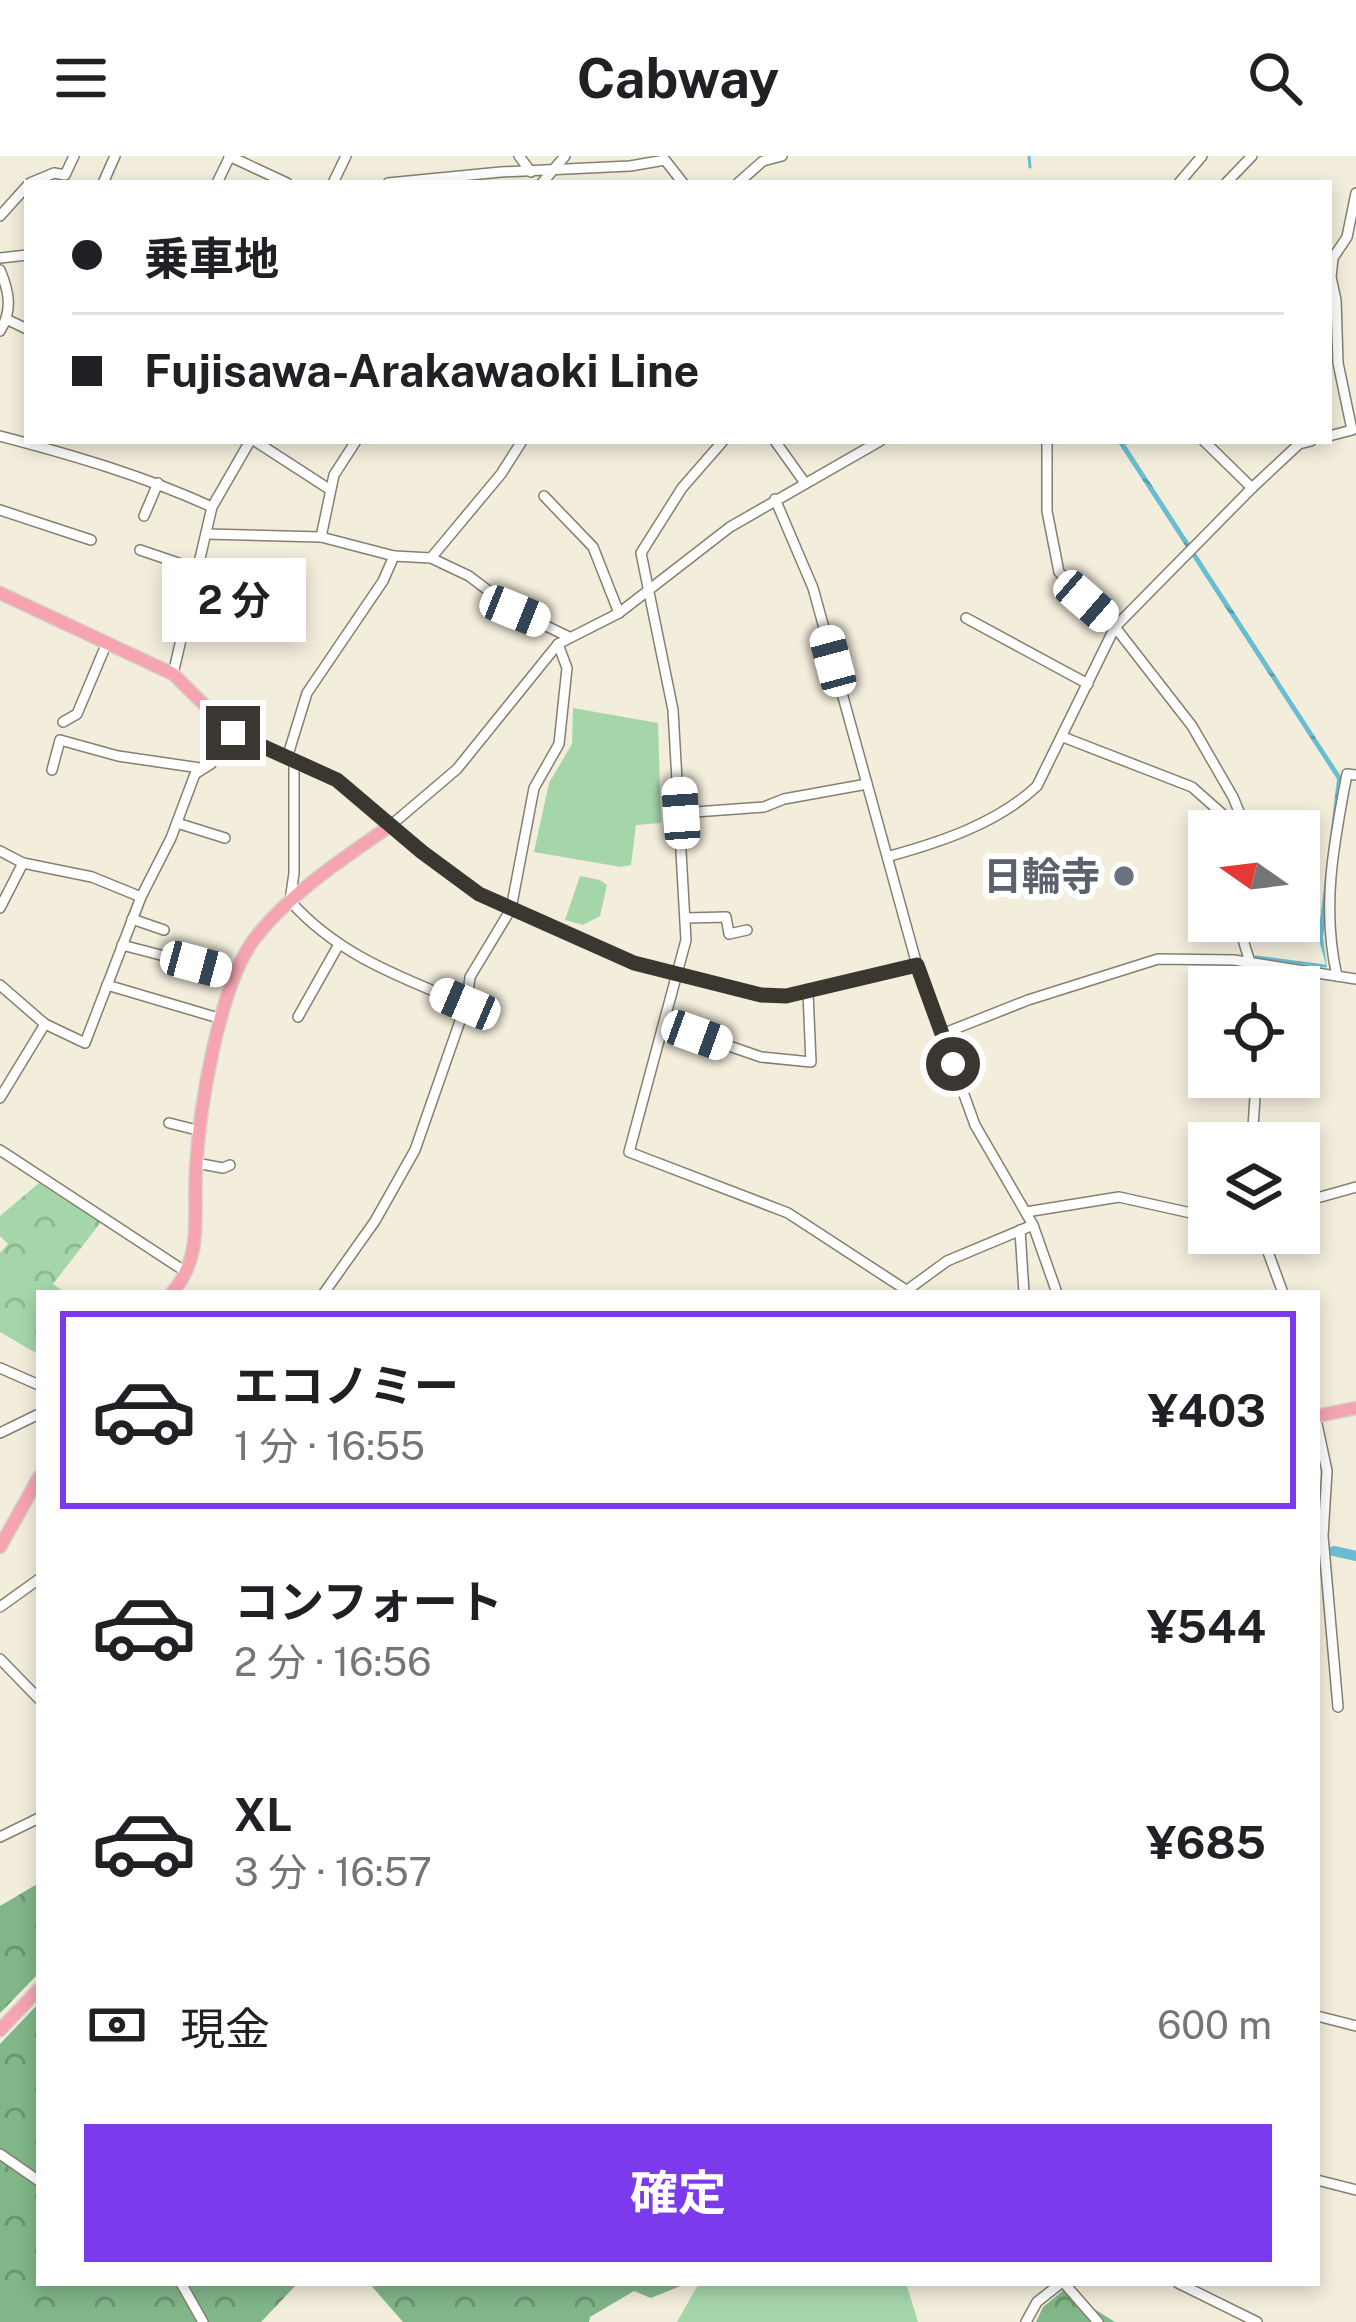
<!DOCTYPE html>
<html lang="ja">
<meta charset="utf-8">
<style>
:root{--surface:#fff;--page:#f2f2f2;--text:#202124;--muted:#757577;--line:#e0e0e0;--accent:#7c3aed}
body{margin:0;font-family:"Public Sans","Noto Sans JP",sans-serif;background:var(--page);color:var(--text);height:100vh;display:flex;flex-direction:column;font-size:45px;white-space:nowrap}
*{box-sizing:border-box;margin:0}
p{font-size:39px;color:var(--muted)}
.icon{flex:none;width:66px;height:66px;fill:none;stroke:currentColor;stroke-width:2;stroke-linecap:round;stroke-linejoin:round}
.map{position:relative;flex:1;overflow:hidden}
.sheet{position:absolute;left:36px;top:1134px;width:1284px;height:996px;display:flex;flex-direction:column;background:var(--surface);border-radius:0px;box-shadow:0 6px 18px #0003}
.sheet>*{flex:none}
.top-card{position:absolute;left:24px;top:24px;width:1308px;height:264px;border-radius:0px;box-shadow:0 6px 18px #0003;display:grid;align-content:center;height:264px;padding:0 48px;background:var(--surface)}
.needle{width:78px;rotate:284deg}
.buttons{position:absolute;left:1188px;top:654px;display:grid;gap:24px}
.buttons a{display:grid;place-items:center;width:132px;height:132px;border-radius:0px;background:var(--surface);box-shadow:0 6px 18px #0003;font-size:60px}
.end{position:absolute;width:54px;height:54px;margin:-27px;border:15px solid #393730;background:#fff;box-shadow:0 0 0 6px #fff}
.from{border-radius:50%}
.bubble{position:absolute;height:84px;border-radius:0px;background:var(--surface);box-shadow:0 6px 18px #0003;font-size:39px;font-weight:700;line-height:84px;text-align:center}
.car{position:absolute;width:36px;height:72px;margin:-36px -18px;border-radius:15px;box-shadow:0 0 9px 3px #0007;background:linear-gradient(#fff 24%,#345 0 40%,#fff 0 76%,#345 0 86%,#fff 0)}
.top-card b{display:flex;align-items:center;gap:42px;height:114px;font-size:45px}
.top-card b+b{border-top:3px solid var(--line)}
.top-card i{width:30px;height:30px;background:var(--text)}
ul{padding:21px 0 0;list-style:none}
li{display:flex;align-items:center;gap:36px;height:198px;margin:0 24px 18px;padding:0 24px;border:6px solid transparent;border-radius:0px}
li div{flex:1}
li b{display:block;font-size:45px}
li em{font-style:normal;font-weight:700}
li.current{border-color:var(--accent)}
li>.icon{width:108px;height:108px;stroke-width:1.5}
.pay{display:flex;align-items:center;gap:30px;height:132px;padding:0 48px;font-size:45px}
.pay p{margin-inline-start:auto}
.cta{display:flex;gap:24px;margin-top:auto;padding:24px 48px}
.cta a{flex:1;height:138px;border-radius:0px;background:var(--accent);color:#fff;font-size:48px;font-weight:700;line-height:138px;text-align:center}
header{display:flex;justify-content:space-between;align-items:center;height:156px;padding:0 48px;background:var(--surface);font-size:54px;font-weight:700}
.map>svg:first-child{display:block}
.grass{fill:#a5d6aa}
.forest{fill:url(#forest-crowns)}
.park{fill:url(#park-crowns)}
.water{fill:url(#water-ripples)}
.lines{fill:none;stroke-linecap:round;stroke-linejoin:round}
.stream{stroke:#69bdd3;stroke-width:3}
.canal{stroke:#69bdd3;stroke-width:10}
.minor-casing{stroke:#848070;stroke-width:12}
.major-casing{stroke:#d3d3d1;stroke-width:15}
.minor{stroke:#fff;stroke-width:9}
.major{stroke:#f6a4b0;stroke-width:12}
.route{stroke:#393730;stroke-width:15}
.worship-dot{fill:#6b7280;stroke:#fff;stroke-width:4.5}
.labels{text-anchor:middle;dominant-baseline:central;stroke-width:12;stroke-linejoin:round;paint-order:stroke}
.worship-label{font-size:39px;font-weight:bold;fill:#5b616d;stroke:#fff;text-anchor:end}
</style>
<header><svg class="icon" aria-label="menu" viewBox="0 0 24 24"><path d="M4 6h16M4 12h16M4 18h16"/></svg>Cabway<svg class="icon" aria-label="search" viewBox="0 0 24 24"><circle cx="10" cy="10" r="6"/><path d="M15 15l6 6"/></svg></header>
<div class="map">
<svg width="1356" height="2166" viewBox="0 0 1356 2166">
<defs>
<pattern id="forest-crowns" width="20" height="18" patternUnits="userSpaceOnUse" patternTransform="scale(3)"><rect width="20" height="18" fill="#81b688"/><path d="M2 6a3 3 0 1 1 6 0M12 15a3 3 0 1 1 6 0" fill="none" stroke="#6b9570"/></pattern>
<pattern id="park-crowns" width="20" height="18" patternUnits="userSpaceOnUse" patternTransform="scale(3)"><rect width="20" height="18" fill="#a5d6aa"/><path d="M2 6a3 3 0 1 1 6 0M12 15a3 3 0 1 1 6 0" fill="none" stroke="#8fb893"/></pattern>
<pattern id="water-ripples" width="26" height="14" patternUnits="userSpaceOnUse" patternTransform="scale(3)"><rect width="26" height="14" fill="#69bdd3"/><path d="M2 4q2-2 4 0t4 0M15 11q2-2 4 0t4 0" fill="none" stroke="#579aac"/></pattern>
</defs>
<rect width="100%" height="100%" fill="#f3eddc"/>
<!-- grass -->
<g class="grass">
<path d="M573,552L658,567L661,667L636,669L631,709L621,711L534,696L549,627L572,588Z"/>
<path d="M580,720L600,724L607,729L600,760L583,769L565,764Z"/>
<path d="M699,2127H906L918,2166H677Z"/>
</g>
<!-- forest -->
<g class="forest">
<path d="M39,1727V1817L0,1857V1750Z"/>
<path d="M39,1847V2127H298L261,2166H0V1888Z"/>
<path d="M369,2127H688L651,2142L634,2135L590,2161L589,2166H403Z"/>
<path d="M1064,2134L1115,2166H1036L1043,2151Z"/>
</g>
<!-- park -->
<path class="park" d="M39,1027L101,1066L53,1128L66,1137H39L36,1197L0,1176V1097L8,1088L0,1080V1060Z"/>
<!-- water -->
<path class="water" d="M1117,285H1123L1342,622L1323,782L1327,812L1318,781L1337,623Z"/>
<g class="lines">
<!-- stream -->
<g class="stream">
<path d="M1029,0L1030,11"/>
<path d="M1256,801L1325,810"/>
</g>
<!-- canal -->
<path class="canal" d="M1334,1395L1356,1400"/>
<defs>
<g id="minor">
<path d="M229,0L287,27"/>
<path d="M519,0L531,16"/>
<path d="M30,27L54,17L65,19L74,0"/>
<path d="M103,27L115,0"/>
<path d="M217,27L230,0"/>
<path d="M333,27L346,0"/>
<path d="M388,27L501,16L630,10L665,4L683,27"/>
<path d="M542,27L565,0"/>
<path d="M738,27L763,5L782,0"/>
<path d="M1179,27L1202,0"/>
<path d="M1226,27L1252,0"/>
<path d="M0,60L27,30"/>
<path d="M0,102L27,99"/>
<path d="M0,114C9,135 13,154 0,175"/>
<path d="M6,163L27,173"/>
<path d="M0,280C73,299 144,320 212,351"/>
<path d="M1329,280L1352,274L1338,207L1336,144L1331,121L1333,102L1347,81L1356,37"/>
<path d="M255,285L329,333"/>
<path d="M723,285L682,332L641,397L673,554L686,784L629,996L788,1057L906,1134"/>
<path d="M775,285L805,327"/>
<path d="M880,285L730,371L619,457L558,488L457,613L390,670L479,738L634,807L761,839L786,840L917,809"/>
<path d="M1047,285V355L1059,416L1115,471L1192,570L1233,641L1247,675"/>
<path d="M1204,285L1252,332"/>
<path d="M544,340L593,391L619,457"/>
<path d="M775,343L813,432L917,809L975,969L1033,1069L1057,1137"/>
<path d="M0,354L91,384"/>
<path d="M144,360L158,327"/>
<path d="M206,378L321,381L394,400L431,402L469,420L515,455L569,481"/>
<path d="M321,381L334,319L356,285"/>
<path d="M140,394L196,413"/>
<path d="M431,402L501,318L522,285"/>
<path d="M966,462L1088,528"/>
<path d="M173,518L212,351L250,285"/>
<path d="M63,566L77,558L106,489"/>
<path d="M1063,581L1192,631L1227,662L1245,666"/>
<path d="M287,602L307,537L383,425L394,400"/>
<path d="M294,605V717L290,745C338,799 400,821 465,848"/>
<path d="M52,614L60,584L118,600L200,612"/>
<path d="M681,657L764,651L784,643L867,628"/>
<path d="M177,667L225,682"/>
<path d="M0,695L23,707"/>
<path d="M890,700C941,686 998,667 1037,630L1115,471L1252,332L1299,288L1311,285"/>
<path d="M0,752L23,707L92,721L141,741"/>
<path d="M686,762L726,761L729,778L747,774"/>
<path d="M132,763L164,774"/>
<path d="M1245,765L1244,787L1258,831"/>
<path d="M122,789L234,818"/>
<path d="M1337,820C1321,751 1334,686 1347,618L1356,619"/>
<path d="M0,829L45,868"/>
<path d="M107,829L222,863"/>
<path d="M298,861L338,790"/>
<path d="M665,868L761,901L811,906L808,837"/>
<path d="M942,878L1028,844L1158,803L1234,804L1356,823"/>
<path d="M0,942L45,868L85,887L141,741L171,682L195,618L211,608L228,573"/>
<path d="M169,967L201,975"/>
<path d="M1252,987L1255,941L1262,921"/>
<path d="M0,994L186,1116"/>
<path d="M196,1007L223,1012L230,1009"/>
<path d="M1299,1047L1356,1031"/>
<path d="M1026,1056L1119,1041L1209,1061"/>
<path d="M1020,1074L1024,1137"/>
<path d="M1261,1077L1283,1137"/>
<path d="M906,1135L947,1105L1033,1069"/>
<path d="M324,1137L375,1065L415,994L467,845L470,821L511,753L534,632L559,588L567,512L558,488"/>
<path d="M0,1212L39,1229"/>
<path d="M1317,1268L1327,1315L1323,1380L1338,1551"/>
<path d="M0,1277L39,1258"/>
<path d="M0,1451L39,1423"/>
<path d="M0,1503L39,1543"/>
<path d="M0,1681L39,1662"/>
<path d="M1317,1860L1356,1870"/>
<path d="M0,1998L39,2025"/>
<path d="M1317,2024L1356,2034"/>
<path d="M181,2127L203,2166"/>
<path d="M1064,2127L1098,2166"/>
<path d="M1178,2127L1257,2166"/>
<path d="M1026,2166L1037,2146L1061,2127"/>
</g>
<g id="major">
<path d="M0,437L173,518L233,577L337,624L390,670C344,702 290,737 255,782C219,829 199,953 196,1014C193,1059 204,1100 172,1137"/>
<path d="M1317,1260L1356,1252"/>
<path d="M0,1391L39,1321"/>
<path d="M0,1874L39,1833"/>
</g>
</defs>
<!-- minor casing -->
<use href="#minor" class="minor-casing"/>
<!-- major casing -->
<use href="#major" class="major-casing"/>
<!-- minor -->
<use href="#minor" class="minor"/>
<!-- major -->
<use href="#major" class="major"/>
</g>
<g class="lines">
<!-- route -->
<path class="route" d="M233,577L337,624L422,696L479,738L634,807L761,839L786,840L917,809L953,908"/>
</g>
<!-- markers -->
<circle class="worship-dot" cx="1124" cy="720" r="12"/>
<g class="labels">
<!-- worship labels -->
<g class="worship-label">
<text x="1100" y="720">日輪寺</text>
</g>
</g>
</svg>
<div class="buttons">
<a><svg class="needle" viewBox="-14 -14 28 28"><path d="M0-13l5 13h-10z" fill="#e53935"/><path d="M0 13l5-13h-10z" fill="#757577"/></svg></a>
<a><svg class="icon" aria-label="locate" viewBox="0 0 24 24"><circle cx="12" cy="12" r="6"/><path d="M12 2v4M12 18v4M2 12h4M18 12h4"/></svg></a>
<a><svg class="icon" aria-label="layers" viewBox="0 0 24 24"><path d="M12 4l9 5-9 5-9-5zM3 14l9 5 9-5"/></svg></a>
</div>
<i class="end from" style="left:953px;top:908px"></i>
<i class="end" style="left:233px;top:577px"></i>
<div class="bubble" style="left:162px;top:402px;width:144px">2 分</div>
<i class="car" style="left:1086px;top:445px;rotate:131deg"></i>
<i class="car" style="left:515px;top:455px;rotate:112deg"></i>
<i class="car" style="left:833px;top:505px;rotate:345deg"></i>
<i class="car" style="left:681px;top:657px;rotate:356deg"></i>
<i class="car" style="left:196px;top:808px;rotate:105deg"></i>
<i class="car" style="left:465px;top:848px;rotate:293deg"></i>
<i class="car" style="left:697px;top:879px;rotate:110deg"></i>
<div class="top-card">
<b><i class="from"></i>乗車地</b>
<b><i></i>Fujisawa-Arakawaoki Line</b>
</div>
<section class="sheet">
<ul>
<li class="current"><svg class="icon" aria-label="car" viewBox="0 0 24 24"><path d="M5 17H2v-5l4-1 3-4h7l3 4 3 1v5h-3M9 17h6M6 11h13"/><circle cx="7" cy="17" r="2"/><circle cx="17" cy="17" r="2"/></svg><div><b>エコノミー</b><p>1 分 · 16:55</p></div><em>¥403</em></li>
<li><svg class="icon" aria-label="car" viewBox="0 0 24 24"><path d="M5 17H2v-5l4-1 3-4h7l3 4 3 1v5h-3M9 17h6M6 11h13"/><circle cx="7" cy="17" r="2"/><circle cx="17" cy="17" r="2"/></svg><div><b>コンフォート</b><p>2 分 · 16:56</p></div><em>¥544</em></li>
<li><svg class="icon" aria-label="car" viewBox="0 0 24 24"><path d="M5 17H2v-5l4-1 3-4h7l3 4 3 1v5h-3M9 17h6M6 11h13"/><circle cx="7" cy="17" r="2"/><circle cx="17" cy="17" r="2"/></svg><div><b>XL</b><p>3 分 · 16:57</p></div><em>¥685</em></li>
</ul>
<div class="pay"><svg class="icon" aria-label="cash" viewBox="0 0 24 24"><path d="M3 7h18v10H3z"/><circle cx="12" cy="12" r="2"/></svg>現金<p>600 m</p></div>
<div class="cta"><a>確定</a></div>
</section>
</div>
